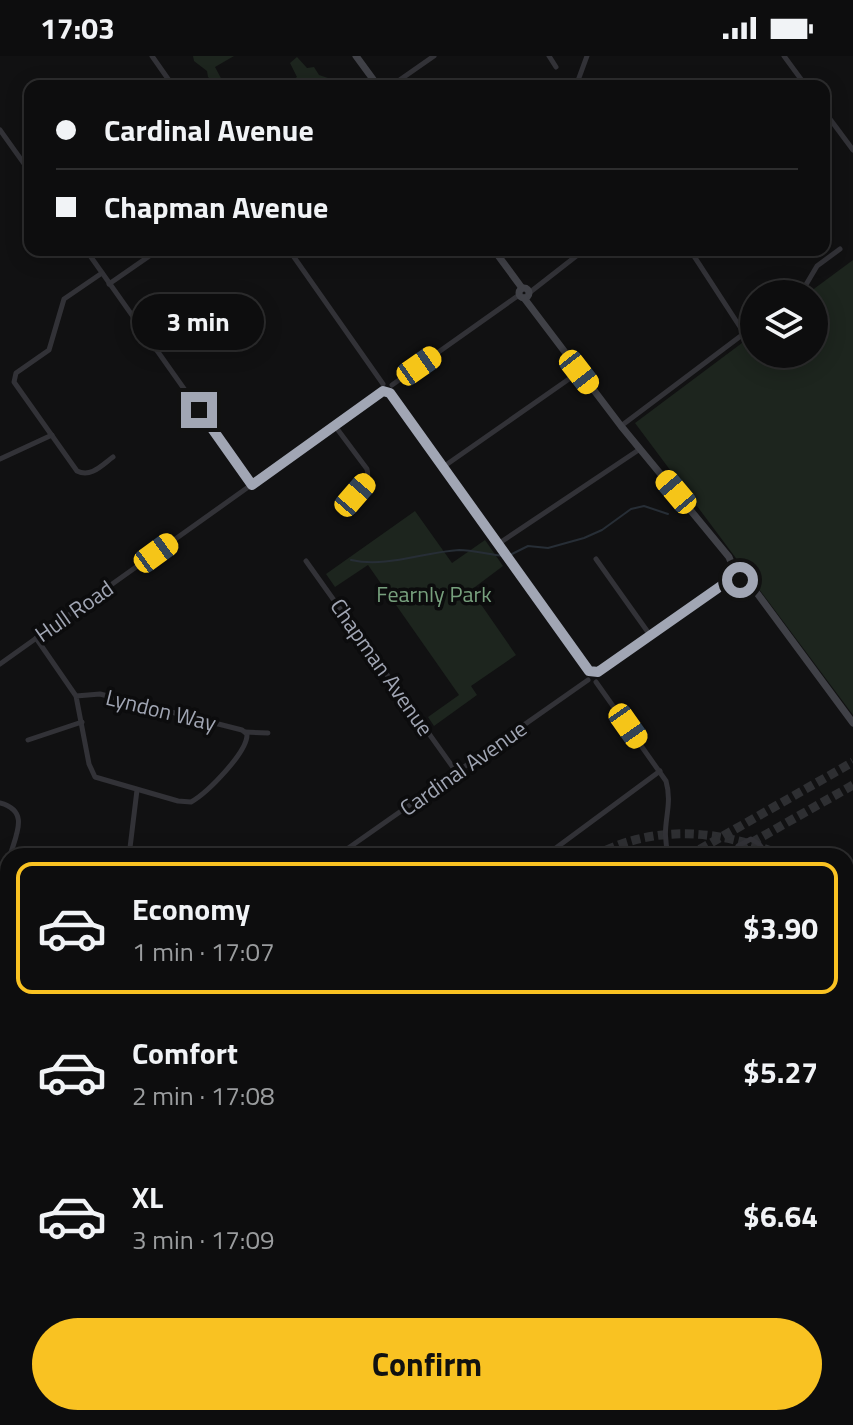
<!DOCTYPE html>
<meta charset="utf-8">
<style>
:root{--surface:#0d0d0e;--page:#161617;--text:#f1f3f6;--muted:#9a9c9e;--line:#2d2d2e;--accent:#f9c222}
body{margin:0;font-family:"Titillium Web",sans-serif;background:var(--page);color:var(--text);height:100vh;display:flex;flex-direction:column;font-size:30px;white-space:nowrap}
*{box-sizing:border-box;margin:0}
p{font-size:26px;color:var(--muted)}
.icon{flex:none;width:44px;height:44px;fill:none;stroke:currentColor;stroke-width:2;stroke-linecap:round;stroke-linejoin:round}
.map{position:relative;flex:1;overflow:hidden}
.details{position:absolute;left:0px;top:792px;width:854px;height:578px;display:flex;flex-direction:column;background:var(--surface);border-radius:24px 24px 0 0;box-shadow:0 4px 20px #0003,0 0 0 2px var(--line)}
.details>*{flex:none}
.banner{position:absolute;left:24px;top:24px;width:806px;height:176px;border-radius:16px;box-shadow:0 4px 20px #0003,0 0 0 2px var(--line);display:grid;align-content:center;height:176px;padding:0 32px;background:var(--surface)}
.tools{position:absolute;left:740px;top:224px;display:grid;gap:16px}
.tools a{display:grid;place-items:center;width:88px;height:88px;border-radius:50%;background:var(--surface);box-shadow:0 4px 20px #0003,0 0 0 2px var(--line);font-size:40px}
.end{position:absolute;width:36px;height:36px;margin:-18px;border:10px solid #a1a6b4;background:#111;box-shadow:0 0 0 4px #111}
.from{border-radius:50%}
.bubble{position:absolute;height:56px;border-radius:28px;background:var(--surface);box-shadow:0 4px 20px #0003,0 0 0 2px var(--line);font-size:26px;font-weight:700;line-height:56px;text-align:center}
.car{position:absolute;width:24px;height:48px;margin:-24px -12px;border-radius:10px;box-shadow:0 0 6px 2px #0007;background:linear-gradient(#f5c518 24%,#345 0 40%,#f5c518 0 76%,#345 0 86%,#f5c518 0)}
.banner b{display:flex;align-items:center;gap:28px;height:76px;font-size:30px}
.banner b+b{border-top:2px solid var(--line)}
.banner i{width:20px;height:20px;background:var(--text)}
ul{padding:14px 0 0;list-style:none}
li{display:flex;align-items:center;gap:24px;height:132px;margin:0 16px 12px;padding:0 16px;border:4px solid transparent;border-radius:16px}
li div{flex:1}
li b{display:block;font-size:30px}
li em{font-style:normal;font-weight:700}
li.selected{border-color:var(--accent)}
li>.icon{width:72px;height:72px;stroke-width:1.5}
.button{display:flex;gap:16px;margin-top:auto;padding:16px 32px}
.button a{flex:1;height:92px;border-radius:48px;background:var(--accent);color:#111;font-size:32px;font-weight:700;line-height:92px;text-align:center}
.status{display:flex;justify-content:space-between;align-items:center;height:56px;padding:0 40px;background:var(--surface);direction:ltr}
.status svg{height:22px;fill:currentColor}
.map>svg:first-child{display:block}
.green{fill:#1d251e}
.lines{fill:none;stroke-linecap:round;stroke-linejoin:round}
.stream{stroke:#272e36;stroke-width:2}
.highway-tunnel{stroke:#2e2f32;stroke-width:9;stroke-dasharray:9 4.5;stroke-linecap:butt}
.street{stroke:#323237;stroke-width:5}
.secondary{stroke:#404147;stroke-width:7}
.primary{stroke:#4d4f57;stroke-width:8}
.highway{stroke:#5d6069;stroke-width:9}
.route{stroke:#a1a6b4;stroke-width:10}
.labels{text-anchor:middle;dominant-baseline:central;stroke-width:7;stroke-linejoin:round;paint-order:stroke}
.park-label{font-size:22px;fill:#77a07d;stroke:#0c0c0d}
.street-label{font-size:22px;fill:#a1a6b4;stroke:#0c0c0d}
</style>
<div class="status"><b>17:03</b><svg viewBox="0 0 49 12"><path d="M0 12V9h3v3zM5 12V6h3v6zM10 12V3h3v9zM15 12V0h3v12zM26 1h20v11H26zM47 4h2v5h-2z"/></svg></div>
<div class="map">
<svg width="853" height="1369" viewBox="0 0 853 1369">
<rect width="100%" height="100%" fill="#111112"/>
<!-- green -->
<g class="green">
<path d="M193,0H234L215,11L223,26L232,27L235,30H217L208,21L207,15L194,5Z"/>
<path d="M297,1L307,12L314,11L319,19L331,23L332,28L284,30L297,21L290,7Z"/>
<path d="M853,204V659L635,367L754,278V298H814V238H807Z"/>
<path d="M415,455L452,507L485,484L503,510L471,534L516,599L471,630L477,639L434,670L428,661L459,639L368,509L335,531L326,518Z"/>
<path d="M219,1362H306L301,1369H229Z"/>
</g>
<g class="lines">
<!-- stream -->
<g class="stream">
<path d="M510,499L528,490L548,492L584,482L602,474L631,453L644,450L668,458"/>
<path d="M351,504C387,512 423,496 459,494C474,494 489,499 504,500"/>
</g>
<!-- highway-tunnel -->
<g class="highway-tunnel">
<path d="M594,800C656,767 721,774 784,800"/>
<path d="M688,800L853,706"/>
<path d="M728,800L853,729"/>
<path d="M846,847L853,853"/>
<path d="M0,862L8,865"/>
<path d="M0,879L8,881"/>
<path d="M846,949L853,953"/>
</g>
<!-- street -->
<g class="street">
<path d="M152,0L173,30"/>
<path d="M549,0L556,11"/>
<path d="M784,0L806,30"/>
<path d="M391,30L434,0"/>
<path d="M576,30L587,0"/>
<path d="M824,55L853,94"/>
<path d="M0,74L30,116"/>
<path d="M86,194L252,429"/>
<path d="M289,194L383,328"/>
<path d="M690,194L744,277"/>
<path d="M102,217L64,243L49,294L16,317L14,326L77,415C91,422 102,409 113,401"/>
<path d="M109,228L158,194"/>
<path d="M529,237L584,194"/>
<path d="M796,238L804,232L817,210L840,193"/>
<path d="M392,329L519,239"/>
<path d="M390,337L589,615"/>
<path d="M335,370L367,413C370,425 363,430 355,439"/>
<path d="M621,370L754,270"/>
<path d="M0,403L52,379"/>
<path d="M443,411L579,316"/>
<path d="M498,488L640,393"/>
<path d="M596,503L650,579"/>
<path d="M306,505L457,717"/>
<path d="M36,582L76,640L89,708L95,721L178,745L191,746C207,737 248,696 247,678L242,674L100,638L76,640"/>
<path d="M0,608L383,335"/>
<path d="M598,616L733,522"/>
<path d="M596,626L666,725C674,753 659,770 669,800"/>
<path d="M245,676L268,677"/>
<path d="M28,684L82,666"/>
<path d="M0,747C30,755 16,778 10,800"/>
<path d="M129,800L137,734"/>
<path d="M337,800L588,624"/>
<path d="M545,800L660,715"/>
<path d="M732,800L738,790L751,783L759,788L768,800"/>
<path d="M0,836L8,807"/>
<path d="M0,890L8,898"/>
<path d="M0,1030L8,1032"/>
<path d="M846,1111L853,1108"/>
<path d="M0,1191L8,1185"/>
<path d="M846,1208L853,1206"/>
<path d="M848,1298L853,1294"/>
<path d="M0,1319L8,1330"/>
<path d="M588,1362L593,1369"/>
<path d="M479,1369L481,1362"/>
</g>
<!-- secondary -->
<g class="secondary">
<path d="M356,0L378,30"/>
<path d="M494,194L522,232"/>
<circle cx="524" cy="237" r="5"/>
<path d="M524,242L621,370L729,501L734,514"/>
<path d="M734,514L743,515V522L751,529L853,667"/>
<path d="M777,1369L781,1362"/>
</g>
<!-- primary -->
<path class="primary" d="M198,1369L202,1362"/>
<!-- highway -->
<g class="highway">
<path d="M0,916L8,918"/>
<path d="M0,928L8,930"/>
<path d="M846,982H853"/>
<path d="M846,994L853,995"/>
</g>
</g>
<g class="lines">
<!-- route -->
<path class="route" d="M199,354L252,429L383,335L390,337L589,615L598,616L728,525L733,522L740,524"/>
</g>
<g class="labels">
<!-- park labels -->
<g class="park-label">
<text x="434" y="538">Fearnly Park</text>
</g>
<!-- street labels -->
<g class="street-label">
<text transform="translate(74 555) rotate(-35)">Hull Road</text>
<text transform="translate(382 611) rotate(55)">Chapman Avenue</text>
<text transform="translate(161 654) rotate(14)">Lyndon Way</text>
<text transform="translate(463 712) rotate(-35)">Cardinal Avenue</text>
</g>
</g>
</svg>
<div class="tools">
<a><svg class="icon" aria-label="layers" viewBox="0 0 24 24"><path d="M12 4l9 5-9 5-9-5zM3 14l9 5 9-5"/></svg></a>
</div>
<i class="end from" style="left:740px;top:524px"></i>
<i class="end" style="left:199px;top:354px"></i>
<div class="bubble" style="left:132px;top:238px;width:132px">3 min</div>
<i class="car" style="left:419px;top:310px;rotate:55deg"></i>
<i class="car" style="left:579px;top:316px;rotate:142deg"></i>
<i class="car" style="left:676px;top:436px;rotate:320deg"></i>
<i class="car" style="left:355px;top:439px;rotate:41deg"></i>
<i class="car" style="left:156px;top:497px;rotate:54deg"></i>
<i class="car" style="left:628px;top:670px;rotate:145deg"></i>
<div class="banner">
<b><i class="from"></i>Cardinal Avenue</b>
<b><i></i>Chapman Avenue</b>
</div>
<section class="details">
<ul>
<li class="selected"><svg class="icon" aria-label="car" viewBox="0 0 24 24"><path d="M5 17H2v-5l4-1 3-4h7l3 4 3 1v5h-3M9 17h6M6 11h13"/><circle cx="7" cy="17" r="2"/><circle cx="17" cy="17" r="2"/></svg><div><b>Economy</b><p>1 min · 17:07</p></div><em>$3.90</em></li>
<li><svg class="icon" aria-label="car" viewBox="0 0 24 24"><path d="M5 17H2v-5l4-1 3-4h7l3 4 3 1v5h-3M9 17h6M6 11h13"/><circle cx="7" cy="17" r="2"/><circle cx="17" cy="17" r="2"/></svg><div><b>Comfort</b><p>2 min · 17:08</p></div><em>$5.27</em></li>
<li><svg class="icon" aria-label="car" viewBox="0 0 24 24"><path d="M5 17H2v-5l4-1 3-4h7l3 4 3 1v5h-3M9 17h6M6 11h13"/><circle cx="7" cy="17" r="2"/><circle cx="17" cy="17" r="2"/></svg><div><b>XL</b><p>3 min · 17:09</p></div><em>$6.64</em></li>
</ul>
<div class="button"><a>Confirm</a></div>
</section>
</div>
